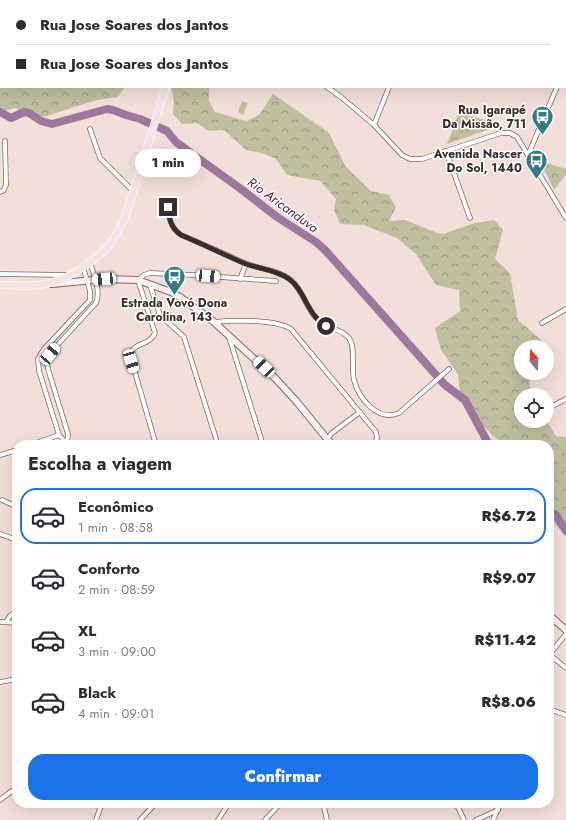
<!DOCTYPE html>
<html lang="pt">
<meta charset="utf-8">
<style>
:root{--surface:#fff;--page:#f2f2f3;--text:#2b2b33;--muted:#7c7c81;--line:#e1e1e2;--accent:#1a73e8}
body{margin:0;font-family:Jost,sans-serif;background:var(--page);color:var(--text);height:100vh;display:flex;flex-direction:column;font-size:15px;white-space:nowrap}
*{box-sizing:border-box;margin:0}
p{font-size:13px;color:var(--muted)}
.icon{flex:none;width:22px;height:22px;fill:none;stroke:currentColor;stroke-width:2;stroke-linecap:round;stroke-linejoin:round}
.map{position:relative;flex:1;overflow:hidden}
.sheet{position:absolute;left:12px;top:440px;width:542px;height:368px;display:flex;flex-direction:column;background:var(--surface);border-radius:16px;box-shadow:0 4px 16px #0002}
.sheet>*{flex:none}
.top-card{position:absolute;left:0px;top:0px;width:566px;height:88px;box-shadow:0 4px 16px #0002;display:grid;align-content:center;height:88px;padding:0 16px;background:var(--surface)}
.needle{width:26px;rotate:342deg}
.buttons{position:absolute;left:514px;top:340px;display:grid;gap:8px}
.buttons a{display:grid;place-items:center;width:40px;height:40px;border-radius:50%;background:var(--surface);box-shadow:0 4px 16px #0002;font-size:20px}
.end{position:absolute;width:18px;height:18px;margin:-9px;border:5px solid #362e2c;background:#fff;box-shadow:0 0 0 2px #fff}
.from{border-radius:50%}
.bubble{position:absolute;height:28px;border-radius:14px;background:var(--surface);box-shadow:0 4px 16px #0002;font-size:13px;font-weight:800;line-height:28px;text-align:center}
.car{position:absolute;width:12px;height:24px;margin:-12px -6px;border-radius:5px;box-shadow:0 0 3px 1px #0007;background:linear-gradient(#fff 24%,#345 0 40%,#fff 0 76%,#345 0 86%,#fff 0)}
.top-card b{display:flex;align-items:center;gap:14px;height:38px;font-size:15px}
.top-card b+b{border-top:1px solid var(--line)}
.top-card i{width:10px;height:10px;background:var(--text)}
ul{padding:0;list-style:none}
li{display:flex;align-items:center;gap:12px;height:56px;margin:0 8px 6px;padding:0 8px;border:2px solid transparent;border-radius:16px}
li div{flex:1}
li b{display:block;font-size:15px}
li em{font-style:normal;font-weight:800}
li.selected{border-color:var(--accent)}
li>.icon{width:36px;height:36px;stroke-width:1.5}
h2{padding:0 16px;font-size:18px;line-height:48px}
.button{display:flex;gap:8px;margin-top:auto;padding:8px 16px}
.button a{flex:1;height:46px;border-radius:16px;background:var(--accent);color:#fff;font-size:16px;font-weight:800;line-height:46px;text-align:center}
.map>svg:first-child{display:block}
.forest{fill:url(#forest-crowns)}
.pitch{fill:#bfbe9e}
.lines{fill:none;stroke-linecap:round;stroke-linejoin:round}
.river{stroke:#9e779c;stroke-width:8}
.street-casing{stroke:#7c6b66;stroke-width:5.5}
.secondary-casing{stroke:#7c6b66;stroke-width:8}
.primary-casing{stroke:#fff;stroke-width:8}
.street{stroke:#fff;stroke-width:4}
.secondary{stroke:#faf0f2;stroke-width:6}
.primary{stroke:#f4e2e6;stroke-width:7}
.route{stroke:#362e2c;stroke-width:5}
.labels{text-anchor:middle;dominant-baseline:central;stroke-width:3;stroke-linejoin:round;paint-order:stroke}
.poi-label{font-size:12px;font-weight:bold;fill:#362e2c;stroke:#fff;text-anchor:end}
.water-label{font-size:13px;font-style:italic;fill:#481748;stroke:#fff}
</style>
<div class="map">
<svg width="566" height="820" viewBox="0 0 566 820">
<defs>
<pattern id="forest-crowns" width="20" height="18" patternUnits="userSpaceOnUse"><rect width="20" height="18" fill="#bfbe9e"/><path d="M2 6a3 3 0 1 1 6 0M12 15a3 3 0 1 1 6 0" fill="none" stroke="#9c9b81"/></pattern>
</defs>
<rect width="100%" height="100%" fill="#f3dfd9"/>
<!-- forest -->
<g class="forest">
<path d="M0,0H141L1,1V87H125L118,97L97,100L37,119L15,108L0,112Z"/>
<path d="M171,87H209V101L215,112L246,121L259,115L273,94L329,133L346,167L371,191L389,195L396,207L389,221L405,220L435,232L443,234L475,223L494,220L503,230L495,259L510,273L518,320L540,339L544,347H521V373H533L529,384L533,395H521V421H547L556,436L566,437V535L549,519V445H503L480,423L460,395L458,374L441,350L435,328L460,311L459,290L436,285L416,254L397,238L364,225L340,224L334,210L336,199L320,181L287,175L276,159L262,153L246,150L224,130L209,131L197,123L182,124L173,114L174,102Z"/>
<path d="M459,112L501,125L447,144Z"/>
<path d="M540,161L566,169V175L554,190Z"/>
</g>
<!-- pitch -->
<path class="pitch" d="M242,101L248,103L243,115L238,112Z"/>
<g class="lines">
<!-- river -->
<g class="river">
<path d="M0,112L11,118L24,112L29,113L41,121L52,124L107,109L113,110L126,115L140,119L167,131L176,142L195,156L241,189L277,217L316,242L325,250L445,385L465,400L489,445"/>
<path d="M549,511L556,515L566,531"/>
</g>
<defs>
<g id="street">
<path d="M209,0V1"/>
<path d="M267,0V1"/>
<path d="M415,0L417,1"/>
<path d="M555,0V1"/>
<path d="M342,1V0"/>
<path d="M425,1L426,0"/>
<path d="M507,1L508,0"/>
<path d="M565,16L566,17"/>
<path d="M565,67L566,65"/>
<path d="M327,87L341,97L374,125L402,155L410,159H422L501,133H510L517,137L566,218"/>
<path d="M374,125L389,87"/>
<path d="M90,129L100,158L133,191"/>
<path d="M446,151L470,218"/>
<path d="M528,155L557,87"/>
<path d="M0,192L4,190L6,185L5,141"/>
<path d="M168,207C169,219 171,228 181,235C203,244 224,254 245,263C259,269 279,270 291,280C303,291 306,309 318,320C327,329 341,328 349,338C356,348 351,367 354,380C359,399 378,422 399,413L449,369"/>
<path d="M0,274L67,275"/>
<path d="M240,279L246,264"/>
<path d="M150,285L160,315L184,337L218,445"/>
<path d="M214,322C233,320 275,319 291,329L376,432L377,438L374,445"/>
<path d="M542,323L566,309"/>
<path d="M229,337L263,445"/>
<path d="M549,408L566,399"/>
<path d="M67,443L68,434L48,369L47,363L50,353L96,303C101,291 94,274 90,263"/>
<path d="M30,445L59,435"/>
<path d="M68,445L59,435L39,371L38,359L44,349L90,300V291L83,267"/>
<path d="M156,445L130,355C133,342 150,346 155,333L138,280L144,275L150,273L192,275L276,281"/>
<path d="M322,445L332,433L360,412"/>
<path d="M0,455L17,450"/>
<path d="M2,500L17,507"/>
<path d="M0,534L17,540"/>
<path d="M1,622L17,623"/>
<path d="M6,622L10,616L17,610"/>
<path d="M549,654L566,668"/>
<path d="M549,655L566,634"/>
<path d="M0,682L17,679"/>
<path d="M549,709L566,715"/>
<path d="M0,800L17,787"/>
<path d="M323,803L327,820"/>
<path d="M456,803L464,820"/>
<path d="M96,820L102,803"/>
<path d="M140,820L156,803"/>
<path d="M218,820L229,803"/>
<path d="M265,820L278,806"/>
<path d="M476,820L498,810L495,803"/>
<path d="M493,820L501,803"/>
</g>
<g id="secondary">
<path d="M52,284L104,279L138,280L171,292L180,297L214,322L275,378L297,402L332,445"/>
<path d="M549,615L566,630"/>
</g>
<g id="primary">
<path d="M189,1V0"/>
<path d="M0,285C15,285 31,287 46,284C67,280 96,261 110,244C116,236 120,227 125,217L166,87"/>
</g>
</defs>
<!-- street casing -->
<use href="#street" class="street-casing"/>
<!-- secondary casing -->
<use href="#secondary" class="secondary-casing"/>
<!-- primary casing -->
<use href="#primary" class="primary-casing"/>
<!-- street -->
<use href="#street" class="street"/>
<!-- secondary -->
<use href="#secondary" class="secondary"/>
<!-- primary -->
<use href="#primary" class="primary"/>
</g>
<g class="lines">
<!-- route -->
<path class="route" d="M168,207C169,219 171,228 181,235C203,244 224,255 246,264C260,269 277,270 289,279C306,291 306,314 326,326"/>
</g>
<!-- icons -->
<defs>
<symbol id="bus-pin" viewBox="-11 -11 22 30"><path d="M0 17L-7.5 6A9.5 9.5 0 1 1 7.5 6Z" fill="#347b85" stroke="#fff"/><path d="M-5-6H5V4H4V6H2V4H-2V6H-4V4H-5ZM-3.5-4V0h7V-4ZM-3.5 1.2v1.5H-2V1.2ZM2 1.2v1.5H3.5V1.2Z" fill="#fff"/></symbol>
</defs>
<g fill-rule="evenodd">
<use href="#bus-pin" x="530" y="104" width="25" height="34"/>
<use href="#bus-pin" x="524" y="148" width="25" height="34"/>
<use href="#bus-pin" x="162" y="264" width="25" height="34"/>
</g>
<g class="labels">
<!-- poi labels -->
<g class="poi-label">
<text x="526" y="110">Rua Igarapé<tspan x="526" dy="14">Da Missão, 711</tspan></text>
<text x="522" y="154">Avenida Nascer<tspan x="522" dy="14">Do Sol, 1440</tspan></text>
<text x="174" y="303" text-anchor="middle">Estrada Vovó Dona<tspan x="174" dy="14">Carolina, 143</tspan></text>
</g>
<!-- water labels -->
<g class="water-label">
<text transform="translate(283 205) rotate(36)">Rio Aricanduva</text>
</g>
</g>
</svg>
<div class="buttons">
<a><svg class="needle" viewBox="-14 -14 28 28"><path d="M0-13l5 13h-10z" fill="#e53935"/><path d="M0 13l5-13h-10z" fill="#7c7c81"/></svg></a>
<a><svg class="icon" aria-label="locate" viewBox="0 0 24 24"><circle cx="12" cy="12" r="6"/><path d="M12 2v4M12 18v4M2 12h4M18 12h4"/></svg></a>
</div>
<i class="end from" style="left:326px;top:326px"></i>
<i class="end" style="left:168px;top:207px"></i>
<div class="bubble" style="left:135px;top:149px;width:66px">1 min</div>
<i class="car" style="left:208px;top:276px;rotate:95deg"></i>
<i class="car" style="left:104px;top:279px;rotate:266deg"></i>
<i class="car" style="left:50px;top:354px;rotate:40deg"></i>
<i class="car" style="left:131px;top:361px;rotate:163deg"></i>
<i class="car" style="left:264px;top:367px;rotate:314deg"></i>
<div class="top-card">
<b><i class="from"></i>Rua Jose Soares dos Jantos</b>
<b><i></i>Rua Jose Soares dos Jantos</b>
</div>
<section class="sheet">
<h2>Escolha a viagem</h2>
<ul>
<li class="selected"><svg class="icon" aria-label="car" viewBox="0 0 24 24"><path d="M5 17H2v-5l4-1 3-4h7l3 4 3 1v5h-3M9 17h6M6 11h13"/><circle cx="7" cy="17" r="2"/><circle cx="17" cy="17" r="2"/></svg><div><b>Econômico</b><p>1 min · 08:58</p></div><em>R$6.72</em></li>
<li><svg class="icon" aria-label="car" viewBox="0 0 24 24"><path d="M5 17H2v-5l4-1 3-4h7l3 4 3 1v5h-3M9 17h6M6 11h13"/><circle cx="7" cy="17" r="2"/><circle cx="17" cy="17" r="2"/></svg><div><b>Conforto</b><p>2 min · 08:59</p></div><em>R$9.07</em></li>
<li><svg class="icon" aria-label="car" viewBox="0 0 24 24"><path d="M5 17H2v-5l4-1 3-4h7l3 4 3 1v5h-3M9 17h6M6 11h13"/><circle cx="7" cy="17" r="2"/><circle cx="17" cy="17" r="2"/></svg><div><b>XL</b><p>3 min · 09:00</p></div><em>R$11.42</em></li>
<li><svg class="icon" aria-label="car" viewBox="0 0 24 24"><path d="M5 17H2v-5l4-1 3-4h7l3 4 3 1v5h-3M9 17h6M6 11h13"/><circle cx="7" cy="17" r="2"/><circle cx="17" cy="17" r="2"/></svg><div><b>Black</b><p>4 min · 09:01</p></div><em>R$8.06</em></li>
</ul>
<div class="button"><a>Confirmar</a></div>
</section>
</div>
